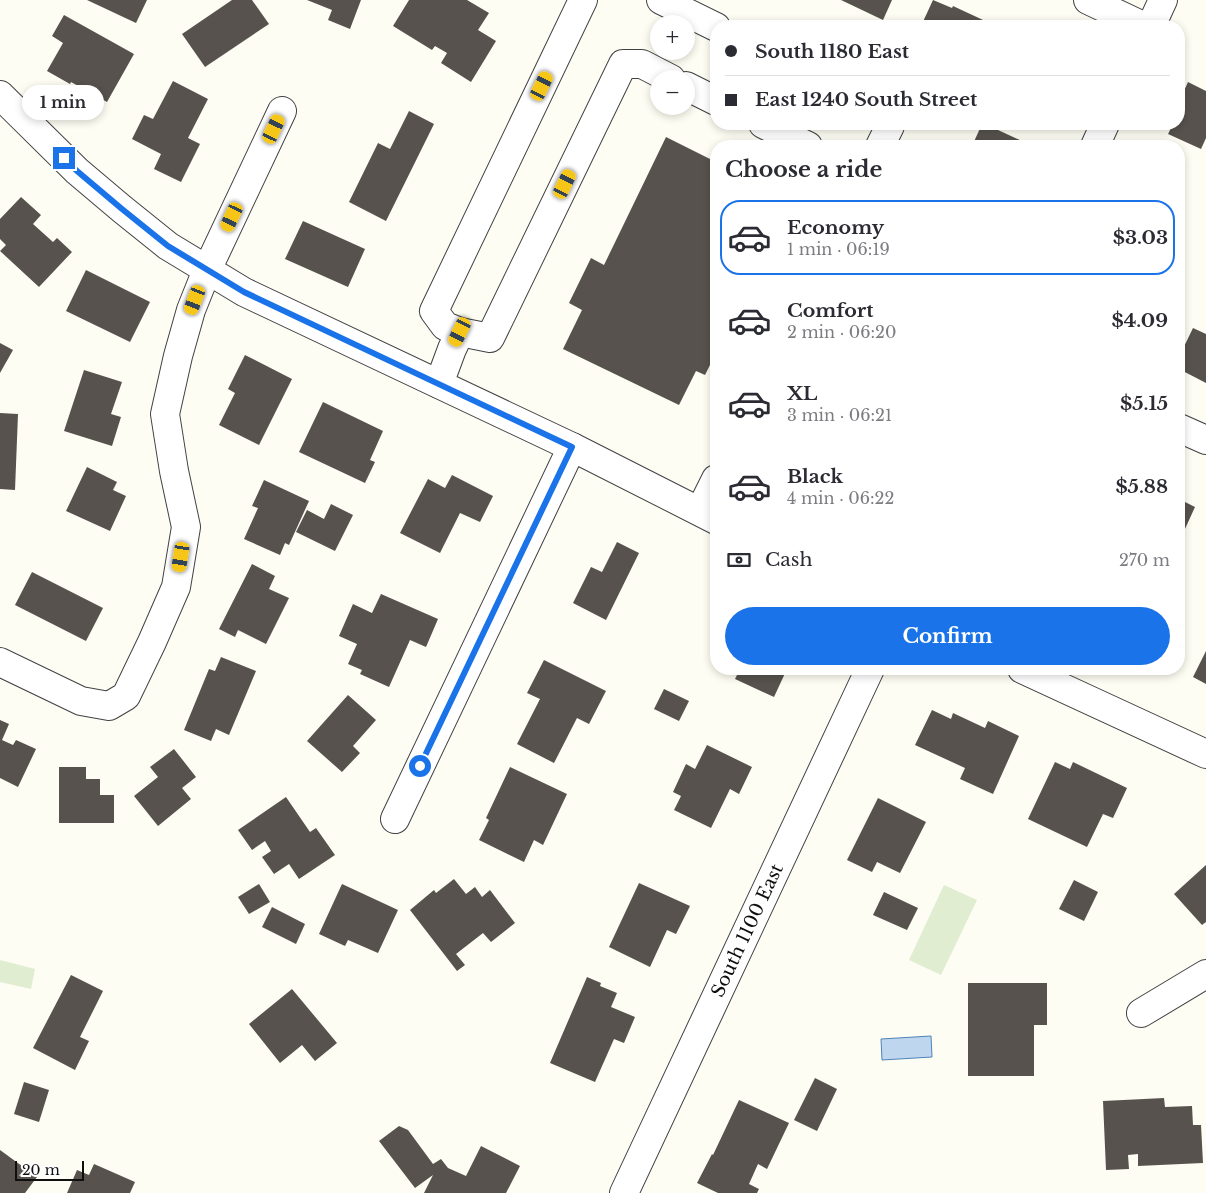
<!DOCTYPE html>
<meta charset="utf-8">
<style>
:root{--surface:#fff;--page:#f7f7f7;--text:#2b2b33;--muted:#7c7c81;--line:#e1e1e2;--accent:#1a73e8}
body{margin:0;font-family:"Libre Baskerville",serif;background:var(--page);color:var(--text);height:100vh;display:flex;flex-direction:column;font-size:19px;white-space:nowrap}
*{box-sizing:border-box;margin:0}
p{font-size:16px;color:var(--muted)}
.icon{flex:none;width:28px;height:28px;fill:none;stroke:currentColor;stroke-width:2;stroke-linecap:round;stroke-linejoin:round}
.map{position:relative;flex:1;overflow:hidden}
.details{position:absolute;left:710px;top:140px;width:475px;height:535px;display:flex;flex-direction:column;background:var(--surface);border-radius:20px;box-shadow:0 2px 8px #0003}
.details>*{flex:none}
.top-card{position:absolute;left:710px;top:20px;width:475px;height:110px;border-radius:20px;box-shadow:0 2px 8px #0003;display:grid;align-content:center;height:110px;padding:0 15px;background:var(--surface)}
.buttons{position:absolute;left:650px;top:15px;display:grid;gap:10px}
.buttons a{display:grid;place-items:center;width:45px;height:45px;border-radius:50%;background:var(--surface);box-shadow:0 2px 8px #0003;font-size:25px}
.scale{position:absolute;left:15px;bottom:12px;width:69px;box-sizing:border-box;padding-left:5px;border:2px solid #0f0f0f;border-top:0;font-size:14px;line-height:18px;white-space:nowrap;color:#0f0f0f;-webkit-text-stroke:4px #fff;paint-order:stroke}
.end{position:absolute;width:22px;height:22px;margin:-11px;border:6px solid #1a73e8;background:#fff;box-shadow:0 0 0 2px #fff}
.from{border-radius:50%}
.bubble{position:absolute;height:35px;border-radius:18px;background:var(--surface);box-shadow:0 2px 8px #0003;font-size:16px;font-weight:700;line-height:35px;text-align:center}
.car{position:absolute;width:15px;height:30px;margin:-15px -8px;border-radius:6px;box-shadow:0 0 4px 1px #0007;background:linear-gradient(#f5c518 24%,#345 0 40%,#f5c518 0 76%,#345 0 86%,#f5c518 0)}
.top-card b{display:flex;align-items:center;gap:18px;height:48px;font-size:19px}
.top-card b+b{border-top:1px solid var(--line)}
.top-card i{width:12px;height:12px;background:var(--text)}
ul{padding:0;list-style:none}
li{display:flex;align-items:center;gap:15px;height:75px;margin:0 10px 8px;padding:0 5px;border:2px solid transparent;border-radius:20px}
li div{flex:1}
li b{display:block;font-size:19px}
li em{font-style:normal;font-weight:700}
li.current{border-color:var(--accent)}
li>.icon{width:45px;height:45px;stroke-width:1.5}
h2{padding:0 15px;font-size:22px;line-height:60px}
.pay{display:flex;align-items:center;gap:12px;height:55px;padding:0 15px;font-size:19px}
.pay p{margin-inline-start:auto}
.action{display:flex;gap:10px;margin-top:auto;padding:10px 15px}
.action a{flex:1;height:58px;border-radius:30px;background:var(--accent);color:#fff;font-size:20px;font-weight:700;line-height:58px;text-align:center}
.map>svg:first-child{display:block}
.pitch{fill:#e0edd1}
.water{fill:#bed7ef;stroke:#4e83bc}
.building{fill:#57524d}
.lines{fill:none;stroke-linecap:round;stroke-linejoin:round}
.minor-casing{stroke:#424242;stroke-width:30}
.minor{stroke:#fff;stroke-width:28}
.route{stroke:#1a73e8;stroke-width:6}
.labels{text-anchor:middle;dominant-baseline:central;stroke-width:5;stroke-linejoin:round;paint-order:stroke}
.street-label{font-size:18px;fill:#0f0f0f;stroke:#fff}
</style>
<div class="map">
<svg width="1206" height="1193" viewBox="0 0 1206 1193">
<rect width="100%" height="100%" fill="#fdfdf3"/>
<!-- pitch -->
<g class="pitch">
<path d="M944,885L977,900L941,975L909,960Z"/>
<path d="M0,960L35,969L31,989L0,982Z"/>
</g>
<!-- water -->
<path class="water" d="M931,1036L932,1057L882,1060L881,1039Z"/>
<!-- building -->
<g class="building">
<path d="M87,0H147L136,23Z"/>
<path d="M232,0H252L269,24L205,67L182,34Z"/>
<path d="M307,0H361L350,29L328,20L332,10Z"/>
<path d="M409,0H467L489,13L478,30L496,41L471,82L441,63L447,53L435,46L432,50L393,26Z"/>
<path d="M841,0H892L883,20Z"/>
<path d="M933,0L952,8L953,6L996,26H921Z"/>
<path d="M64,15L134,54L107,102L71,82L70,84L47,71L63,43L52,36Z"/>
<path d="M173,81L208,99L188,138L200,144L181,182L154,169L161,154L132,139L144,115L153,119Z"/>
<path d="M1188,82L1206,91V138L1201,149L1168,134L1173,124H1179V111L1182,103L1179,102Z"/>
<path d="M409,111L434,124L386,221L349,202L378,143L390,149Z"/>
<path d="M982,124H985L1033,146H972Z"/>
<path d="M666,137L716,162V353L705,375L696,371L679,405L563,349L582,310L569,303L591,258L604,265Z"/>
<path d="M21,197L41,215L33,224L53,242L57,238L72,252L39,287L0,251L6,245L0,239V219Z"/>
<path d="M303,221L365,249L348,287L285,259Z"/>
<path d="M86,270L150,302L130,342L66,311Z"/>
<path d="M1193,328L1206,334V383L1179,369V357Z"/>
<path d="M0,343L13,350L0,373Z"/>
<path d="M245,355L292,379L259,445L219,425L235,393L228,389Z"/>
<path d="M84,370L122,382L111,414L121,417L112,446L64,431Z"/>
<path d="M323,402L383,431L370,460L375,462L365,483L299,452Z"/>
<path d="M0,413L18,414L15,490L0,489Z"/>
<path d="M87,467L117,482L113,490L126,496L110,531L66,511Z"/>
<path d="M452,475L493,496L480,522L460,513L440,553L400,533L428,479L445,488Z"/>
<path d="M264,480L309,501L289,545L285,543L280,555L244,539L258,508L252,506Z"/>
<path d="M1179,499L1195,507L1179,542Z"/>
<path d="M331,504L353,515L335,551L296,532L307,510L324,519Z"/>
<path d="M617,542L639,553L606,620L573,603L591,567L602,572Z"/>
<path d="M252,564L275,576L269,589L289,598L266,644L238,630L235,637L219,629Z"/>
<path d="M32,572L103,608L86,641L15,605Z"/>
<path d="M381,594L438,619L426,647L410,640L389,687L360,674L362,670L348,664L357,644L339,636L353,604L372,613Z"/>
<path d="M1206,651V684L1193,677Z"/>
<path d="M221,657L256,671L229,735L216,729L211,741L184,730L209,669L215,671Z"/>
<path d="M544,660L606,691L589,724L577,718L554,763L517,744L540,699L527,693Z"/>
<path d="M740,669H787L774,697L735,679Z"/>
<path d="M664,689L689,701L679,721L654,709Z"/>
<path d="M348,695L376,720L353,746L360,753L342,772L307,741Z"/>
<path d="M932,710L951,719L953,713L985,728L988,721L1019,736L993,794L960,779L965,768L915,745Z"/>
<path d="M0,720L9,724L2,740L13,745L16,740L36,749L18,787L0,778Z"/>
<path d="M707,745L752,767L739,794L730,789L711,828L674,810L681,796L673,792L686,764L695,769Z"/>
<path d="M174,749L196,777L182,788L191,799L158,826L134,796L158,777L150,767Z"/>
<path d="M1055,762L1070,769L1073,762L1127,788L1113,818L1103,814L1087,847L1028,819Z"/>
<path d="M59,767H86V779H100V795H114V823H59Z"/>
<path d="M510,767L567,794L543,845L534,840L524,862L479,840L489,820L486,818Z"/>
<path d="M286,797L310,832L316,828L335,855L299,879L289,864L274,874L262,857L271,851L265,841L252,850L238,830Z"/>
<path d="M878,798L926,822L900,873L877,862L872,872L847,860Z"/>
<path d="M1206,865V922L1202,925L1174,894Z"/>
<path d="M454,879L466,894L475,887L482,897L490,890L515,923L491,942L483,933L456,954L465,965L457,971L410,910L434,890L436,893Z"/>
<path d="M1074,880L1098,892L1084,921L1059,909Z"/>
<path d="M639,883L690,906L676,934L667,930L650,967L609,947Z"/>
<path d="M259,884L270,902L249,914L238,897Z"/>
<path d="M342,884L398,910L378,953L348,940L345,946L319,934Z"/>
<path d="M884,892L918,908L907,930L873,915Z"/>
<path d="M272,907L305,924L296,944L262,927Z"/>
<path d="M71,975L103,991L80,1037L89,1041L75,1070L33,1048Z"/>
<path d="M587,977L601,983L600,986L617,993L611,1007L635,1017L624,1043L614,1039L595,1082L550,1063Z"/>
<path d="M968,983H1047V1025H1034V1076H968Z"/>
<path d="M292,989L337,1043L315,1061L302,1045L280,1063L249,1024Z"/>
<path d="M815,1078L837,1089L817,1131L794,1120Z"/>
<path d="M24,1082L49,1090L39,1122L14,1114Z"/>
<path d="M1164,1098L1165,1107L1192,1106L1193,1125H1201L1203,1163L1138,1166V1154L1128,1155L1129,1169L1106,1170L1103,1101Z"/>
<path d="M739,1100L789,1123L767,1169L758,1164L749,1184L759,1189L757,1193H718L697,1183L712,1154L713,1155Z"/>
<path d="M399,1126L408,1130L433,1164L441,1159L448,1168L466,1176L481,1146L520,1166L506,1193H424L433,1175L415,1188L379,1141Z"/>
<path d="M0,1150L37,1177L25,1193H0Z"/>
<path d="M94,1164L135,1182L130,1193H67L77,1170L89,1175Z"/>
</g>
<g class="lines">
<defs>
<g id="minor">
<path d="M661,0L716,27"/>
<path d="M1088,0L1143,26"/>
<path d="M1151,26L1163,0"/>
<path d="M686,86L716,101"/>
<path d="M0,95L77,171L122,209L168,246L244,292L572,447L716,520"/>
<path d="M763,124L808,146"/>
<path d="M880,146L890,126V124"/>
<path d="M1095,146L1105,124"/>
<path d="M460,332L490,338L623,64H642L671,79"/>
<path d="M439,384L452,349L460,332L445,326L434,311L583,0"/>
<path d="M1179,428L1206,440"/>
<path d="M700,511L716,479"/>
<path d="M0,662L81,701L109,706L126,696L152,642L176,587L186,527L174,471L165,414L178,356L191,310L207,270L282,111"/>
<path d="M1022,669L1206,754"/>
<path d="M395,819L572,447"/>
<path d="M1141,1013L1206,974"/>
<path id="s1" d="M624,1193L870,669"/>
</g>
</defs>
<!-- minor casing -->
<use href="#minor" class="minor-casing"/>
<!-- minor -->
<use href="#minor" class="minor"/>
</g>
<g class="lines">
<!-- route -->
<path class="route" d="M64,158L77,171L122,209L168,246L244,292L572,447L420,766"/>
</g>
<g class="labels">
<!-- street labels -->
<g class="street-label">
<text stroke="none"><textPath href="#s1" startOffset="290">South 1100 East</textPath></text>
</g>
</g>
</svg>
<div class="buttons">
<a>+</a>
<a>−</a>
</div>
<div class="scale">20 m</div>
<i class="end from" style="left:420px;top:766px"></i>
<i class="end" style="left:64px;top:158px"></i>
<div class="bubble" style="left:22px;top:85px;width:82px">1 min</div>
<i class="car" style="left:542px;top:86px;rotate:26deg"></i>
<i class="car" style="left:274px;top:129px;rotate:25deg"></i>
<i class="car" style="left:565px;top:184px;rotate:26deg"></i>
<i class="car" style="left:232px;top:217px;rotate:205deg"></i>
<i class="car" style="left:195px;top:300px;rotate:201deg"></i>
<i class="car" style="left:460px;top:332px;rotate:206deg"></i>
<i class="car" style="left:181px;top:557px;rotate:189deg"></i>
<div class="top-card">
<b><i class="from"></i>South 1180 East</b>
<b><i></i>East 1240 South Street</b>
</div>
<section class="details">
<h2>Choose a ride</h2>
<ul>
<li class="current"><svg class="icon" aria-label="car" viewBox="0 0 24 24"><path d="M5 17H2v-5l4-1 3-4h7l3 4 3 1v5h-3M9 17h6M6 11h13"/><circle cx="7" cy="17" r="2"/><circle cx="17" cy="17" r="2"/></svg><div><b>Economy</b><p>1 min · 06:19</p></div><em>$3.03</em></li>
<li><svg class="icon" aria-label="car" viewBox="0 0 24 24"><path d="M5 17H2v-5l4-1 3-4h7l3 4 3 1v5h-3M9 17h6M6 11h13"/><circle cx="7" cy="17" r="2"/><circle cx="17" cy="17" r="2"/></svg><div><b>Comfort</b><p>2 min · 06:20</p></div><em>$4.09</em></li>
<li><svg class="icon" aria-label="car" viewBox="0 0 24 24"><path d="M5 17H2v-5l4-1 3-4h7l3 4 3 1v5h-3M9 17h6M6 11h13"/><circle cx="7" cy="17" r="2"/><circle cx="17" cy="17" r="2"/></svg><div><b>XL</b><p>3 min · 06:21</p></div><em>$5.15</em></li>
<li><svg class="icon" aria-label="car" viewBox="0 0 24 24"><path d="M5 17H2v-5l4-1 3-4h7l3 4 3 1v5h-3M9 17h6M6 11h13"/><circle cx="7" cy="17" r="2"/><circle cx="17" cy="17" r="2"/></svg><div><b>Black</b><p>4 min · 06:22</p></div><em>$5.88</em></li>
</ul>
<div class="pay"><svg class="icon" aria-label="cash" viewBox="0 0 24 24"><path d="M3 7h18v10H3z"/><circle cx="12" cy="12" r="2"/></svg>Cash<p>270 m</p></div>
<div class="action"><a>Confirm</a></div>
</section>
</div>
